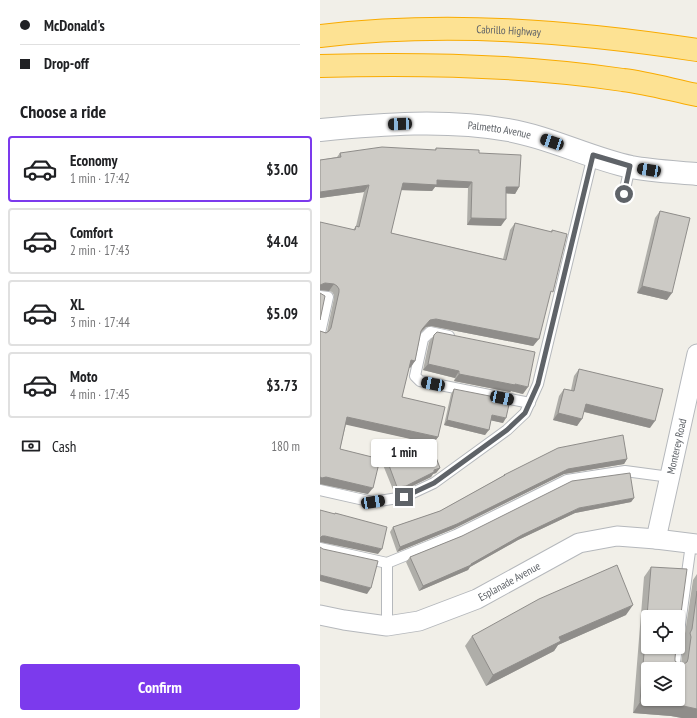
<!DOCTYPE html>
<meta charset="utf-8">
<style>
:root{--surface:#fff;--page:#f6f6f6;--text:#202124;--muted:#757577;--line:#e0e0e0;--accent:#7c3aed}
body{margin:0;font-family:"PT Sans Narrow",sans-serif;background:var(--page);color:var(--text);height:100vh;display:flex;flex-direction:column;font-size:15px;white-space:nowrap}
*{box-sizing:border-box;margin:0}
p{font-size:13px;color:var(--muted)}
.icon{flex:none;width:22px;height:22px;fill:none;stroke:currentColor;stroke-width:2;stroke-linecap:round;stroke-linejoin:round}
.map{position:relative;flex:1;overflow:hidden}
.drawer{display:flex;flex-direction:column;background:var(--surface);width:320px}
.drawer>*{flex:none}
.banner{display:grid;align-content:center;height:88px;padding:0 20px;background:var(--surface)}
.fabs{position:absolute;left:321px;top:610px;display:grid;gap:8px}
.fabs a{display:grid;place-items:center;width:44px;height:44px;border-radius:4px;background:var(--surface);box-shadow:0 1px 3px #0004;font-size:20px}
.end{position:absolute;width:18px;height:18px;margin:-9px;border:5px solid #5f6368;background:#fff;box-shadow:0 0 0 2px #fff}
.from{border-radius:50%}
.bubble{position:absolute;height:28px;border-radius:4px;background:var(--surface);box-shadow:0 1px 3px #0004;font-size:13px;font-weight:700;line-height:28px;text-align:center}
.car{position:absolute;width:12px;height:24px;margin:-12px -6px;border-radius:5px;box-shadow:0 0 3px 1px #0007;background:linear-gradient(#222 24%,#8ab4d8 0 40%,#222 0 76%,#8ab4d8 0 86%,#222 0)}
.banner b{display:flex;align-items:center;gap:14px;height:38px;font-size:15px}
.banner b+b{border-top:1px solid var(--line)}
.banner i{width:10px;height:10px;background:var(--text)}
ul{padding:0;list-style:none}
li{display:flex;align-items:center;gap:12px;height:66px;margin:0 8px 6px;padding:0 12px;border:2px solid var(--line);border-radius:4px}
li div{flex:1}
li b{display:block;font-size:15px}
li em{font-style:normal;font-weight:700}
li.active{border-color:var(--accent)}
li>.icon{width:36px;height:36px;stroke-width:1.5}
h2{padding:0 20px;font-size:18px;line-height:48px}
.pay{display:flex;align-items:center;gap:10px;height:44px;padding:0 20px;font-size:15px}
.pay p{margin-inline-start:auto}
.cta{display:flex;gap:8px;margin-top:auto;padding:8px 20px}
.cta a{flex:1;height:46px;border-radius:4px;background:var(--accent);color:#fff;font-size:16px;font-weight:700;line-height:46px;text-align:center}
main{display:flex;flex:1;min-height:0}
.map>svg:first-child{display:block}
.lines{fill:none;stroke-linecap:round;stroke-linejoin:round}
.service-casing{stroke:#b5b8bc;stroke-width:12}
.minor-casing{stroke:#b5b8bc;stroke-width:21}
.tertiary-casing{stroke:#b5b8bc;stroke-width:24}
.motorway-casing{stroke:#f9ab00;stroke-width:24}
.service{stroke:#fff;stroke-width:10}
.minor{stroke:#fff;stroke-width:19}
.tertiary{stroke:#fff;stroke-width:22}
.motorway{stroke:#fde293;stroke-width:22}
.wall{fill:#afaea9}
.shaded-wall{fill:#8f8d8a}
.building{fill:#cccac5;stroke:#8f8d8a;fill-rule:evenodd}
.route{stroke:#5f6368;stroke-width:5}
.labels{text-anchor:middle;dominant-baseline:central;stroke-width:3.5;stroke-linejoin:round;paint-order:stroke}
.street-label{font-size:11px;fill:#5f6368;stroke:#fff}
</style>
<main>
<section class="drawer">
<div class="banner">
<b><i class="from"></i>McDonald's</b>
<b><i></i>Drop-off</b>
</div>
<h2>Choose a ride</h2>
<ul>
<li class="active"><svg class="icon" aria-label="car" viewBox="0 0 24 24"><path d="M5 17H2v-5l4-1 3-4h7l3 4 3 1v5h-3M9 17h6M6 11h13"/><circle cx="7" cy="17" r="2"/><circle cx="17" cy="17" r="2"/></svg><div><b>Economy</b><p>1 min · 17:42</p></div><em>$3.00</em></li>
<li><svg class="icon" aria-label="car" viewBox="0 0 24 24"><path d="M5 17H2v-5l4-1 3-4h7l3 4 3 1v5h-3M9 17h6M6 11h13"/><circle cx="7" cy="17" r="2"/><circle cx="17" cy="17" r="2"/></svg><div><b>Comfort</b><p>2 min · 17:43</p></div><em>$4.04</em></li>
<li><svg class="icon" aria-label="car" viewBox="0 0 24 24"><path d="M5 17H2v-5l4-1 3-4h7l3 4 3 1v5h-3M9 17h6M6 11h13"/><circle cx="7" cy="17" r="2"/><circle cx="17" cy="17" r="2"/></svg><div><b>XL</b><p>3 min · 17:44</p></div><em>$5.09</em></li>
<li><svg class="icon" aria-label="car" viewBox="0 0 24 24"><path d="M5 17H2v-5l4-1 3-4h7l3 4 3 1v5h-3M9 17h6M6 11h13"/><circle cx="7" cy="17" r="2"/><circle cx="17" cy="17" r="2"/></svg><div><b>Moto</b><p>4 min · 17:45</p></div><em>$3.73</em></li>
</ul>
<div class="pay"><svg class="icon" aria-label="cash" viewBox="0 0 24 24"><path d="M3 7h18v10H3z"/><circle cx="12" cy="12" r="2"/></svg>Cash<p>180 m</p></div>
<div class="cta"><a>Confirm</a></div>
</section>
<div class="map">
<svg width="377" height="718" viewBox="0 0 377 718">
<rect width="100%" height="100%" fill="#f1efe8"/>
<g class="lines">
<defs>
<g id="service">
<path d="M304,194L310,166"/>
<path d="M0,296L8,297L0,333"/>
<path d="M129,336L110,332L103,339L95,376L100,381L210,403"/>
<path d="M0,490L53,502L84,497L114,483L187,430L205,413L218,384L273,155"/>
<path d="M0,548L67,563L136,535L247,480L305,471L350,477"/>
<path d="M67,563V626"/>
<path d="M358,639L371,544"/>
<path d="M354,669L357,647"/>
</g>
<g id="minor">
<path id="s1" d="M336,539L377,354"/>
<path id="s2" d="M0,615L24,620L67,626L99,621L157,599L259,543L297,536L336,539L377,544"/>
</g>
<g id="tertiary">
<path id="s3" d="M0,130C62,124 126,119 188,130C230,137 269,158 311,167C332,171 355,172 377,174"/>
</g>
<g id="motorway">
<path id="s4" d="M0,36C126,21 252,31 377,50"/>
<path d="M0,66C101,63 203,65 303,80C328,83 352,90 377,95"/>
</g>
</defs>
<!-- service casing -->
<use href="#service" class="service-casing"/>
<!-- minor casing -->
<use href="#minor" class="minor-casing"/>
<!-- tertiary casing -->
<use href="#tertiary" class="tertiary-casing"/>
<!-- motorway casing -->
<use href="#motorway" class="motorway-casing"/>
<!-- service -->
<use href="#service" class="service"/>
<!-- minor -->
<use href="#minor" class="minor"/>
<!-- tertiary -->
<use href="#tertiary" class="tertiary"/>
<!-- motorway -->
<use href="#motorway" class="motorway"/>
</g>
<!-- wall -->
<g class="wall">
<path d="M116,148L159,153L199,187L195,194L186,193L181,226L147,225L148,188L115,187L112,191L81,190L71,233L183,259L190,230L195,223L231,232L232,230L229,297L214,345L213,346L111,326L106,327L101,332L95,361L90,368L89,367L82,397L118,437L115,441L114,452L120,468L116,473L113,474L111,477L82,491L74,492L63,465L67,460L110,443L26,424L20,449L48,494L0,484V331L3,332H7L14,298V295L12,292L9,291L0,290L33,230L36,226L44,192L0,198V160L17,157L20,153L115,150Z"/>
<path d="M340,211L347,300L317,293L335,218Z"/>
<path d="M114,335L203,394L191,391L190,392L134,381L135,378L103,370L109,342Z"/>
<path d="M259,369L330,428L264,412L257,426L233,420L239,396L244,389L251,390L254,376Z"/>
<path d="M134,389L183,423L171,420L165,435L124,425L131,394Z"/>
<path d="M307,459L304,464L244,474L133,529L77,552L70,532L73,527L120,511L183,476L184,475Z"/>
<path d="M314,498L311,502L255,513L198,540L150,567L148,570L99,591L86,562L90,557L142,536Z"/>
<path d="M331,567L358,635L355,658V661L360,665H361L363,648L362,644L364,640L373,580L377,574V718H362L351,716L313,713L324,577Z"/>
<path d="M306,615L238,645L234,651L166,686L145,646L152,636Z"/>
</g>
<!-- shaded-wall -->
<g class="shaded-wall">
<path d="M117,180L152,182L148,188L115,187L112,191L78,190L83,183Z"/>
<path d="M49,185L44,192L0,198V192Z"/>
<path d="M186,187H199L195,194L181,193Z"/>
<path d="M151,218L186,219L181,226L147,225Z"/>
<path d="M5,283L14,284L9,291L0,290V285Z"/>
<path d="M322,286L352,293L347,300L317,293Z"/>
<path d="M116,319L219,339L214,345L213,346L111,326L106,327L98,335L103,328L110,320Z"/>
<path d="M91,360L95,361L90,368L86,367Z"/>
<path d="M108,364L139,371L135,378L103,370Z"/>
<path d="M139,374L195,384L208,387L203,394L191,391L190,392L134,381Z"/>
<path d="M266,404L335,421L330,428L261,411Z"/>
<path d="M238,413L262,419L257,426L233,420Z"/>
<path d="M172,415L186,418L183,423L169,420Z"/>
<path d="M27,417L118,437L113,444L23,424Z"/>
<path d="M127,420L169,430L165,435L124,425Z"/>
<path d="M307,459L304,464L244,474L133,529L77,552L80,547L248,469Z"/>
<path d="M120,468L116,473L113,474L111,477L82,491L74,492L77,487Z"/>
<path d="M0,477H6L53,488L48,494L0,484Z"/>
<path d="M314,498L311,502L255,513L198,540L150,567L148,570L99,591L103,586L202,535L259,508Z"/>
<path d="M2,536H5L62,549L58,554L0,542V538Z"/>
<path d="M0,575L51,588L47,594L0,581Z"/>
<path d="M313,605L306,615L238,645L234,651L166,686L173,675L239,637Z"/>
<path d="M320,702L359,705L377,709V718H362L351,716L313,713Z"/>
</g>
<!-- building -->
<g class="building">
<path d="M62,147L116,150V148L159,150V153L201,155L199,187H186V219L151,218L152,182L117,180V185L83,183L71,233L186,260L195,223L232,232V230L247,234L233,292L231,291L219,339H218L116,319L110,320L103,328L101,331L95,361L91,360L82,397L125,407L118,437L27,417L20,449L60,459L53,488L6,477L2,478L0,477V331L6,333L9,331L11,328L19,292V289L17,286L14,284L5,283L0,285V222L35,230L36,226L39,227L49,185L0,192V160L21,157L20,153Z"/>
<path d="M340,211L370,218L352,293L322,286Z"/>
<path d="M0,293L5,296L0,320Z"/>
<path d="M117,332L215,352L208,387L195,384V385L139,374V371L108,364L114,335Z"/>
<path d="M259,369L343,389L335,421L266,404L262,419L238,413L244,389L254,391Z"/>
<path d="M134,389L190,400L186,418L172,415L169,430L127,420Z"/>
<path d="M303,435L307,459L248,469L137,524L80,547L73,527L120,511L185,475H184L238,448Z"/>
<path d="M116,441L114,452L120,468L114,470V472L86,486L77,487L67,460Z"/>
<path d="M310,473L314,498L259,508L202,535L151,564V565L103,586L90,557L142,536L252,481Z"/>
<path d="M0,510L15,514V513L67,527L62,549L5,536H2L0,538Z"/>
<path d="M0,547L3,549L58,561L51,588L0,575Z"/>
<path d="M297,565L313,605L239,637L241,641L173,675L152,636L219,599Z"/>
<path d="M331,567L367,569L359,628L360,632L358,635V617H328V647H356L355,658V661L360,665L364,664L367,662L368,659L371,637L370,633L372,629L377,591V709L359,705L320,702ZM328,669H358V699H328Z"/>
</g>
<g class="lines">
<!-- route -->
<path class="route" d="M84,497L114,483L187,430L205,413L218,384L273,155L310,166L304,194"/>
</g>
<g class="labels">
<!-- street labels -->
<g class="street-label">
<text stroke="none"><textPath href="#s4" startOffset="189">Cabrillo Highway</textPath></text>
<text stroke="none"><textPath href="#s3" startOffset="180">Palmetto Avenue</textPath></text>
<text stroke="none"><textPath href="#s1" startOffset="95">Monterey Road</textPath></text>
<text stroke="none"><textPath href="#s2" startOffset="199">Esplanade Avenue</textPath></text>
</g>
</g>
</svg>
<div class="fabs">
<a><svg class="icon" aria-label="locate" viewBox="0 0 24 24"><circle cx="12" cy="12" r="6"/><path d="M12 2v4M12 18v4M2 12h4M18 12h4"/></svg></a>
<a><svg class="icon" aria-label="layers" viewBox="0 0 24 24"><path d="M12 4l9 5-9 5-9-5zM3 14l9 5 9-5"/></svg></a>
</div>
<i class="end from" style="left:304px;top:194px"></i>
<i class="end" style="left:84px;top:497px"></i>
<div class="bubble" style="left:51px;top:439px;width:66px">1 min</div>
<i class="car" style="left:80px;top:124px;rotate:268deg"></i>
<i class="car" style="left:232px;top:142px;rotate:289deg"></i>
<i class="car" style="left:329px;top:170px;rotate:279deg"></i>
<i class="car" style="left:113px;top:384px;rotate:281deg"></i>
<i class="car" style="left:182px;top:398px;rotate:102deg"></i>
<i class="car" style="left:53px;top:502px;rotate:81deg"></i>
</div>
</main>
